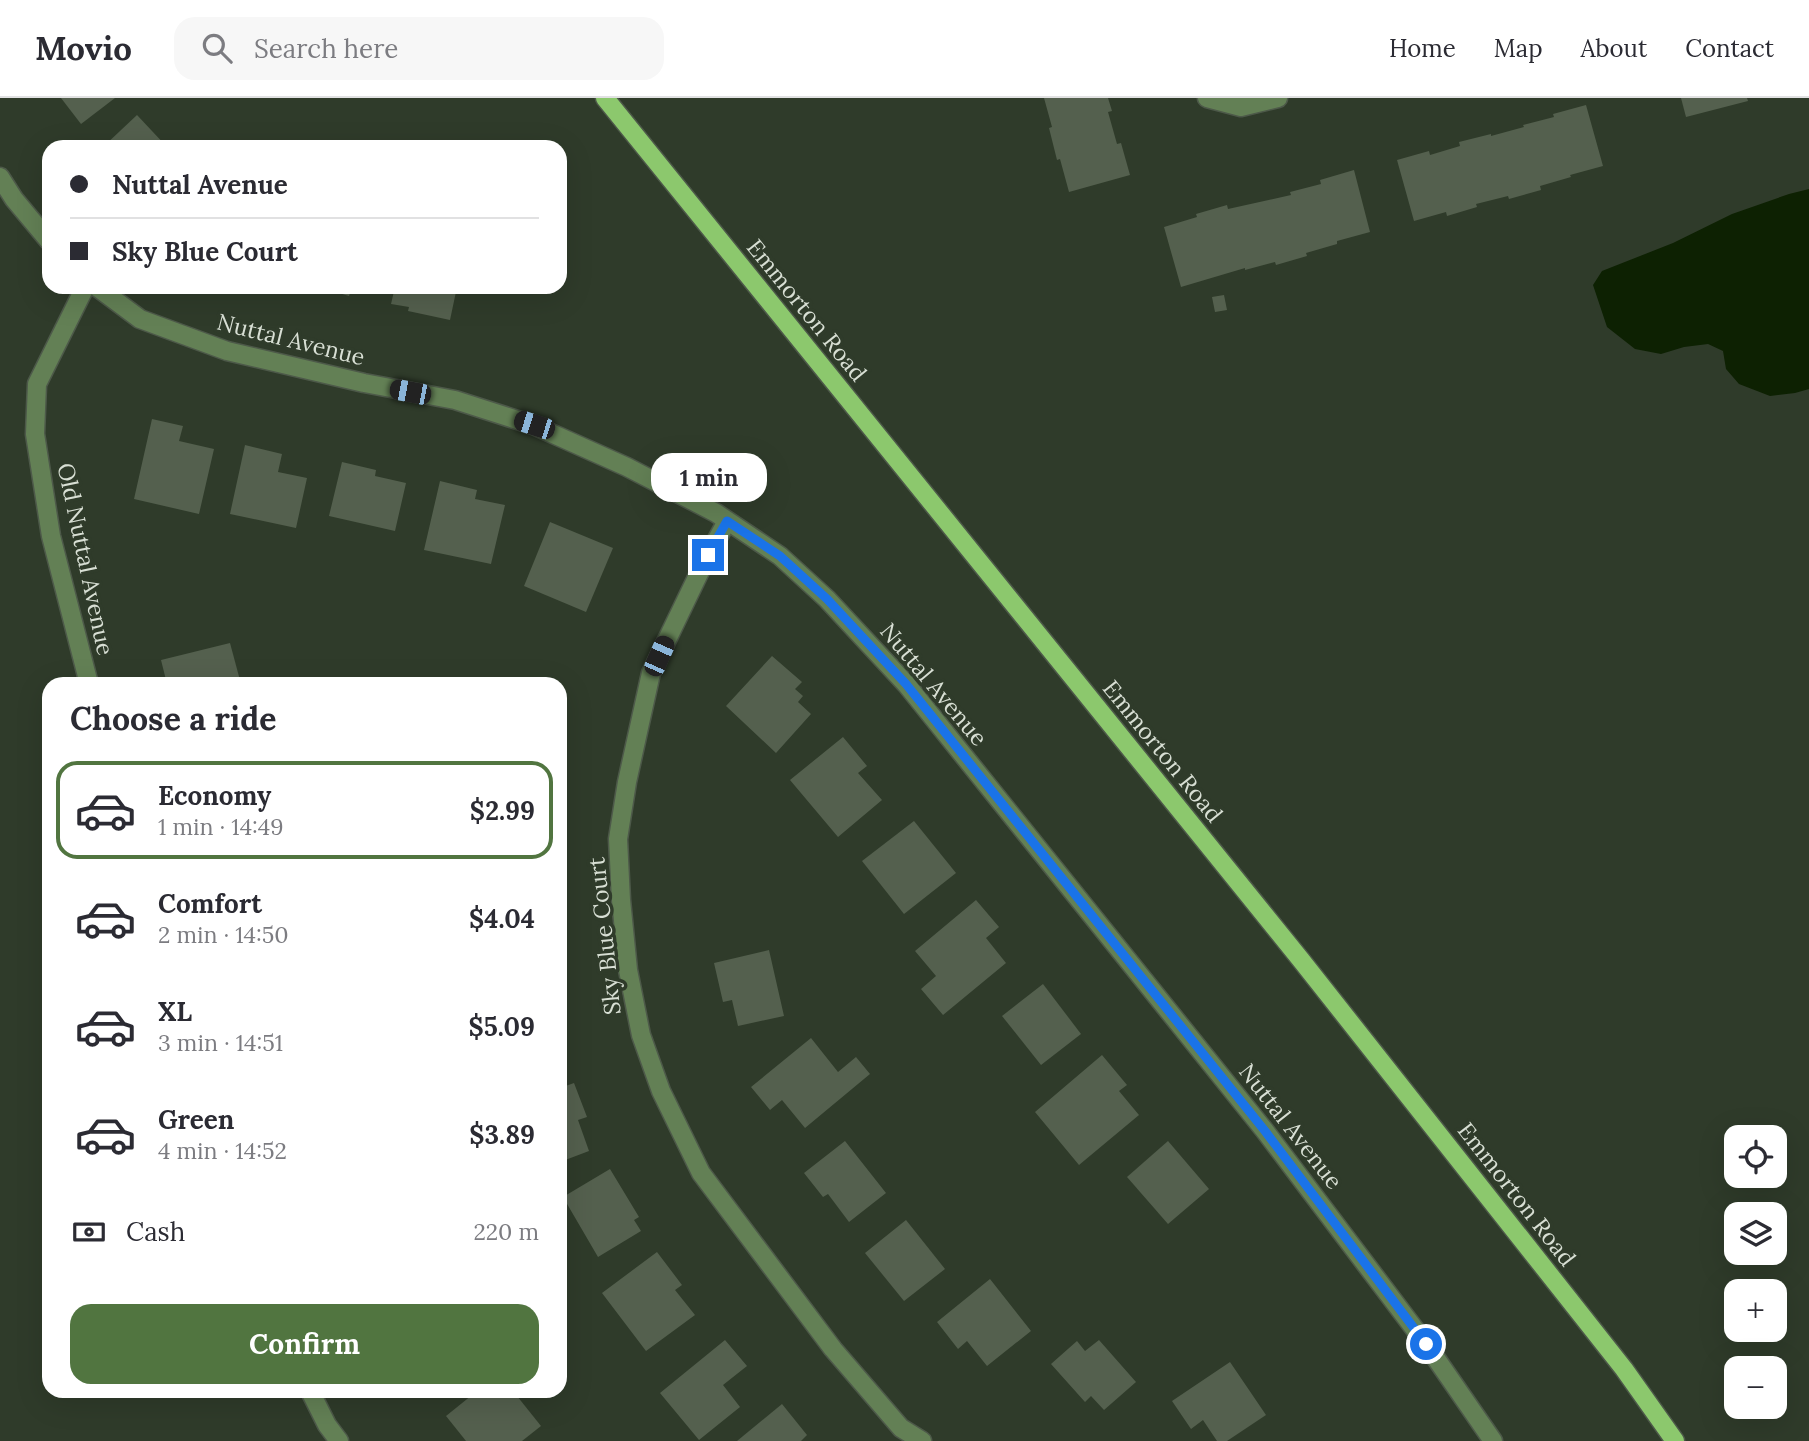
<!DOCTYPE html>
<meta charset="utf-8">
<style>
:root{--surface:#fff;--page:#f7f7f7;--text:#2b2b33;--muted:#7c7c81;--line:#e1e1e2;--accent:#517540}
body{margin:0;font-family:Lora,serif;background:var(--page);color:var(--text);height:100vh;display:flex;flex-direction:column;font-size:26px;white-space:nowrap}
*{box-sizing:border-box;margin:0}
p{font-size:23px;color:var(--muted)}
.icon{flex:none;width:38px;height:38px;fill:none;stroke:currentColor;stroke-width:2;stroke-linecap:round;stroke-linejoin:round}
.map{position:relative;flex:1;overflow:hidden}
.sheet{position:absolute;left:42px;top:579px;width:525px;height:721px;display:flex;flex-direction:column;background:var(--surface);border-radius:21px;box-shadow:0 7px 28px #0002}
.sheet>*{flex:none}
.top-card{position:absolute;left:42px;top:42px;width:525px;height:154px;border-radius:21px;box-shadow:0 7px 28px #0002;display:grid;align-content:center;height:154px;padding:0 28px;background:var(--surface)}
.fabs{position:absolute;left:1724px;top:1027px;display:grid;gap:14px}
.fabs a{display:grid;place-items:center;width:63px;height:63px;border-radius:14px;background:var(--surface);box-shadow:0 7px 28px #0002;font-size:35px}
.end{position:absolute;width:32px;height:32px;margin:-16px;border:9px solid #1a73e8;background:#fff;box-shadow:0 0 0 4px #fff}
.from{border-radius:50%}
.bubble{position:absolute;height:49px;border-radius:21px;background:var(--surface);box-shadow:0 7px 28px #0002;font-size:23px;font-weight:800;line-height:49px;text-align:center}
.car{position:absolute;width:21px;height:42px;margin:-21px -10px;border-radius:9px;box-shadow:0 0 5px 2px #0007;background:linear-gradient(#222 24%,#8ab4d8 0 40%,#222 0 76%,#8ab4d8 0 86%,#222 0)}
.top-card b{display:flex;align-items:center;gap:24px;height:66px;font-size:26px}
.top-card b+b{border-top:2px solid var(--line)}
.top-card i{width:18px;height:18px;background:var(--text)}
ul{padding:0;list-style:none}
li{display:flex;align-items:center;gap:21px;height:98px;margin:0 14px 10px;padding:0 14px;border:4px solid transparent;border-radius:21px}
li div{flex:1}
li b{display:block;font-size:26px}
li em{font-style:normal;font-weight:800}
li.selected{border-color:var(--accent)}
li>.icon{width:63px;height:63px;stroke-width:1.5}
h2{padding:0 28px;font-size:32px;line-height:84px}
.pay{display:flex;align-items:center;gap:18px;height:77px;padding:0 28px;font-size:26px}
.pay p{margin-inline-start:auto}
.button{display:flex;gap:14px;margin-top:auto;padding:14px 28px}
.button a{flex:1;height:80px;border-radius:21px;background:var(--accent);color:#fff;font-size:28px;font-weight:800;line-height:80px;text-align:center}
header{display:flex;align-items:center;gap:42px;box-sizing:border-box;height:98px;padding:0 35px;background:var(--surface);border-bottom:2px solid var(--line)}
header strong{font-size:33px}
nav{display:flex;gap:38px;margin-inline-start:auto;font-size:24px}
.search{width:490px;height:63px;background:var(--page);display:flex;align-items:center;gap:18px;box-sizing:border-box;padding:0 24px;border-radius:21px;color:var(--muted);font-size:26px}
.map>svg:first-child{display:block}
.water{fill:#0d2102}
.building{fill:#54604e}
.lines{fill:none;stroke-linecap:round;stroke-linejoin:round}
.minor-casing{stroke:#4d5949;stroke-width:21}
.major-casing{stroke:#4d5949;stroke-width:21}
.minor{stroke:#638055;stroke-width:18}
.major{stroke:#8cc86d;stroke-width:18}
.route{stroke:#1a73e8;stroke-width:9}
.labels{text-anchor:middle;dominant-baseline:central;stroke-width:7;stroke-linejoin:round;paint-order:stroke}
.street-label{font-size:23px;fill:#d8dfd4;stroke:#2f3b2a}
</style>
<header>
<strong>Movio</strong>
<div class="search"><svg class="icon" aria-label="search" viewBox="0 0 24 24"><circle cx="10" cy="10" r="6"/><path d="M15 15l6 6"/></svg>Search here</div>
<nav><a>Home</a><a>Map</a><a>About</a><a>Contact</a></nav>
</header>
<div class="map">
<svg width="1809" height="1343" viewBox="0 0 1809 1343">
<rect width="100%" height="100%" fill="#2f3b2a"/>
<!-- water -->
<path class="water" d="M1809,91V291L1795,295L1770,298L1739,286L1726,271L1723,253L1708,246L1684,249L1661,256L1635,251L1607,229L1593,187L1602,173L1673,145L1732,116L1789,96Z"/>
<!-- building -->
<g class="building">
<path d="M61,0H115L81,26Z"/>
<path d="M1044,0H1108L1112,13L1108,14L1117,46L1121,45L1130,77L1069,94L1060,61L1057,62L1049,30L1052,29Z"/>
<path d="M1681,0H1747L1748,3L1686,19Z"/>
<path d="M1586,7L1603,68L1570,77L1571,79L1540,88L1541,92L1509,101L1508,98L1476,106L1477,109L1447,118L1446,114L1414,123L1397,62L1429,53L1430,57L1460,48L1459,44L1491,36V38L1524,29L1523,27L1554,19L1553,16Z"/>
<path d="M137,17L167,49H103Z"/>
<path d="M1354,72L1370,134L1337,143V146L1306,155L1307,158L1276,167L1275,164L1245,172V170L1181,189L1164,129L1197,119L1196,116L1227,107L1228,111L1291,97L1290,94L1321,86L1320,82Z"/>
<path d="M319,189H352L349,198Z"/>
<path d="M395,189H457L450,222L408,213L409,209L391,206Z"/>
<path d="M1224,197L1227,212L1215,214L1212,199Z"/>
<path d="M152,321L183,328L179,343L214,351L199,416L134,401Z"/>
<path d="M245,347L282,356L278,374L307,380L296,430L230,416Z"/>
<path d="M342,364L376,372L375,378L406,385L395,433L329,418Z"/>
<path d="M440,383L477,392L475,401L505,407L491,466L424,452Z"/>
<path d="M550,424L613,450L586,514L524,488Z"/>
<path d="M230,545L241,586H167L161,562Z"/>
<path d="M772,558L802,584L795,591L803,598L798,604L811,616L776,655L726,608Z"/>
<path d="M843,639L867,668L858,675L882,702L838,739L790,682Z"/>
<path d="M914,723L956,775L904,816L862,763Z"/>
<path d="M976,802L999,829L986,840L1006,865L943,917L921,891L936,878L915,853Z"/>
<path d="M769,852L784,918L738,928L732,902L723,904L714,865Z"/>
<path d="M1043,886L1081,936L1041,967L1002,918Z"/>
<path d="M811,940L838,974L856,959L870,976L805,1030L782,1002L770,1012L751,989Z"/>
<path d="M1102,957L1127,987L1119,993L1139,1017L1079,1067L1035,1014Z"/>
<path d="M574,985L587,1019L578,1022L589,1053L560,1064V990Z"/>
<path d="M845,1043L886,1095L849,1124L828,1096L823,1099L804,1075Z"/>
<path d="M1168,1043L1209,1091L1168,1126L1127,1079Z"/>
<path d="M610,1071L639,1119L634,1122L641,1133L598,1159L563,1099Z"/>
<path d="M906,1122L945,1171L904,1203L865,1155Z"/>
<path d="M657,1154L682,1187L675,1192L695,1217L646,1253L602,1195Z"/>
<path d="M990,1181L1031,1233L987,1268L967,1243L958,1251L937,1224Z"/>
<path d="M725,1242L747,1268L723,1287L740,1309L699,1342L660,1295Z"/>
<path d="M1099,1242L1136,1284L1104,1312L1091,1298L1085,1304L1051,1266L1077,1243L1085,1253Z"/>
<path d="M1230,1264L1266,1317L1227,1343H1217L1203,1322L1191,1331L1172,1303Z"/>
<path d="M477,1293H513L541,1328L522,1343H466L446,1318Z"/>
<path d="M782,1306L807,1337L801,1343H737Z"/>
</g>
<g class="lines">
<defs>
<g id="minor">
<path d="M1207,0L1241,9L1278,0"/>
<path d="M0,79L14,101L49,143"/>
<path d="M85,189L37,286L35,336L51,438L89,586"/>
<path d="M97,189L140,221L227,253L364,285L455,302L533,327L627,369L716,415L780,458L827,501L906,586L1265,1033L1426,1246L1493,1343"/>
<path d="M727,423L703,467L651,575L627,684L618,741L621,802L628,872L641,937L661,993L701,1075L833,1251L901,1330L922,1343"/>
<path d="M310,1293L327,1327L339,1343"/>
</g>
<path id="major" d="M605,0L1301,862L1624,1271L1675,1343"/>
</defs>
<!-- minor casing -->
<use href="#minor" class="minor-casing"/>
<!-- major casing -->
<use href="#major" class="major-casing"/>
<!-- minor -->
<use href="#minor" class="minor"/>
<!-- major -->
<use href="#major" class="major"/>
</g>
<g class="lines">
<!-- route -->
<path class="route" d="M708,457L727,423L780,458L827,501L906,586L1265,1033L1426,1246"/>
</g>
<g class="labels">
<!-- street labels -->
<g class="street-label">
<text transform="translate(807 212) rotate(51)">Emmorton Road</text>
<text transform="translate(291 241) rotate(14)">Nuttal Avenue</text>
<text transform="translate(86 461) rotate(78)">Old Nuttal Avenue</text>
<text transform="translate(934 586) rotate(50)">Nuttal Avenue</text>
<text transform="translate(1163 653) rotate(51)">Emmorton Road</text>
<text transform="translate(604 838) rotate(-96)">Sky Blue Court</text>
<text transform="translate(1291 1028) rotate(52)">Nuttal Avenue</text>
<text transform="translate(1517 1096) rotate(52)">Emmorton Road</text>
</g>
</g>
</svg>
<div class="fabs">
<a><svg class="icon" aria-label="locate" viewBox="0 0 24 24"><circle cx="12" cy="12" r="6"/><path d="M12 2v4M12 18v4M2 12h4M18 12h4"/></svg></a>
<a><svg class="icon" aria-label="layers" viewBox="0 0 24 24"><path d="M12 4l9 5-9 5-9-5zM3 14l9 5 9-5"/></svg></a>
<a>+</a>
<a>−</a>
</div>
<i class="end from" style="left:1426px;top:1246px"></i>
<i class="end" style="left:708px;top:457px"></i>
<div class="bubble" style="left:651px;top:355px;width:116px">1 min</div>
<i class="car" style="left:410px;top:294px;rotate:281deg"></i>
<i class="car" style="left:534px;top:327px;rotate:288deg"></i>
<i class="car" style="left:659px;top:558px;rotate:24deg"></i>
<div class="top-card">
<b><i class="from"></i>Nuttal Avenue</b>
<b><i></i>Sky Blue Court</b>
</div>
<section class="sheet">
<h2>Choose a ride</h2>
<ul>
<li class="selected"><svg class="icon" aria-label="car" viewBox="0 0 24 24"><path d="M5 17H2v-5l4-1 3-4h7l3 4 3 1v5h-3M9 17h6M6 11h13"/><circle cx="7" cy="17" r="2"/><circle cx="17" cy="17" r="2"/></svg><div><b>Economy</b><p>1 min · 14:49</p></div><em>$2.99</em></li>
<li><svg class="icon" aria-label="car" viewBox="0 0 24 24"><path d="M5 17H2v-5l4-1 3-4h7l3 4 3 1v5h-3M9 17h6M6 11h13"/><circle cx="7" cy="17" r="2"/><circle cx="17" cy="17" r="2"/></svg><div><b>Comfort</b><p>2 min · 14:50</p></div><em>$4.04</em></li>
<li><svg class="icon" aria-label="car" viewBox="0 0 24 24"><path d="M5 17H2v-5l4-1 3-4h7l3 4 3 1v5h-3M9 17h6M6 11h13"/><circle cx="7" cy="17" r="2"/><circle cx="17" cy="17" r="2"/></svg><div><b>XL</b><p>3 min · 14:51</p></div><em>$5.09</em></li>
<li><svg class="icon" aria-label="car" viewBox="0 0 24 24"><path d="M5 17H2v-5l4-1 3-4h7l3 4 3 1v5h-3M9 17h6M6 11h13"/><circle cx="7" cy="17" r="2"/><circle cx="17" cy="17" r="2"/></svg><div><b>Green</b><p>4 min · 14:52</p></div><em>$3.89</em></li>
</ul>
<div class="pay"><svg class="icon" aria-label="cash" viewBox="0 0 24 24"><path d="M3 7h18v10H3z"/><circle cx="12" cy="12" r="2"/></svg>Cash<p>220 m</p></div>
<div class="button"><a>Confirm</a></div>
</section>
</div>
